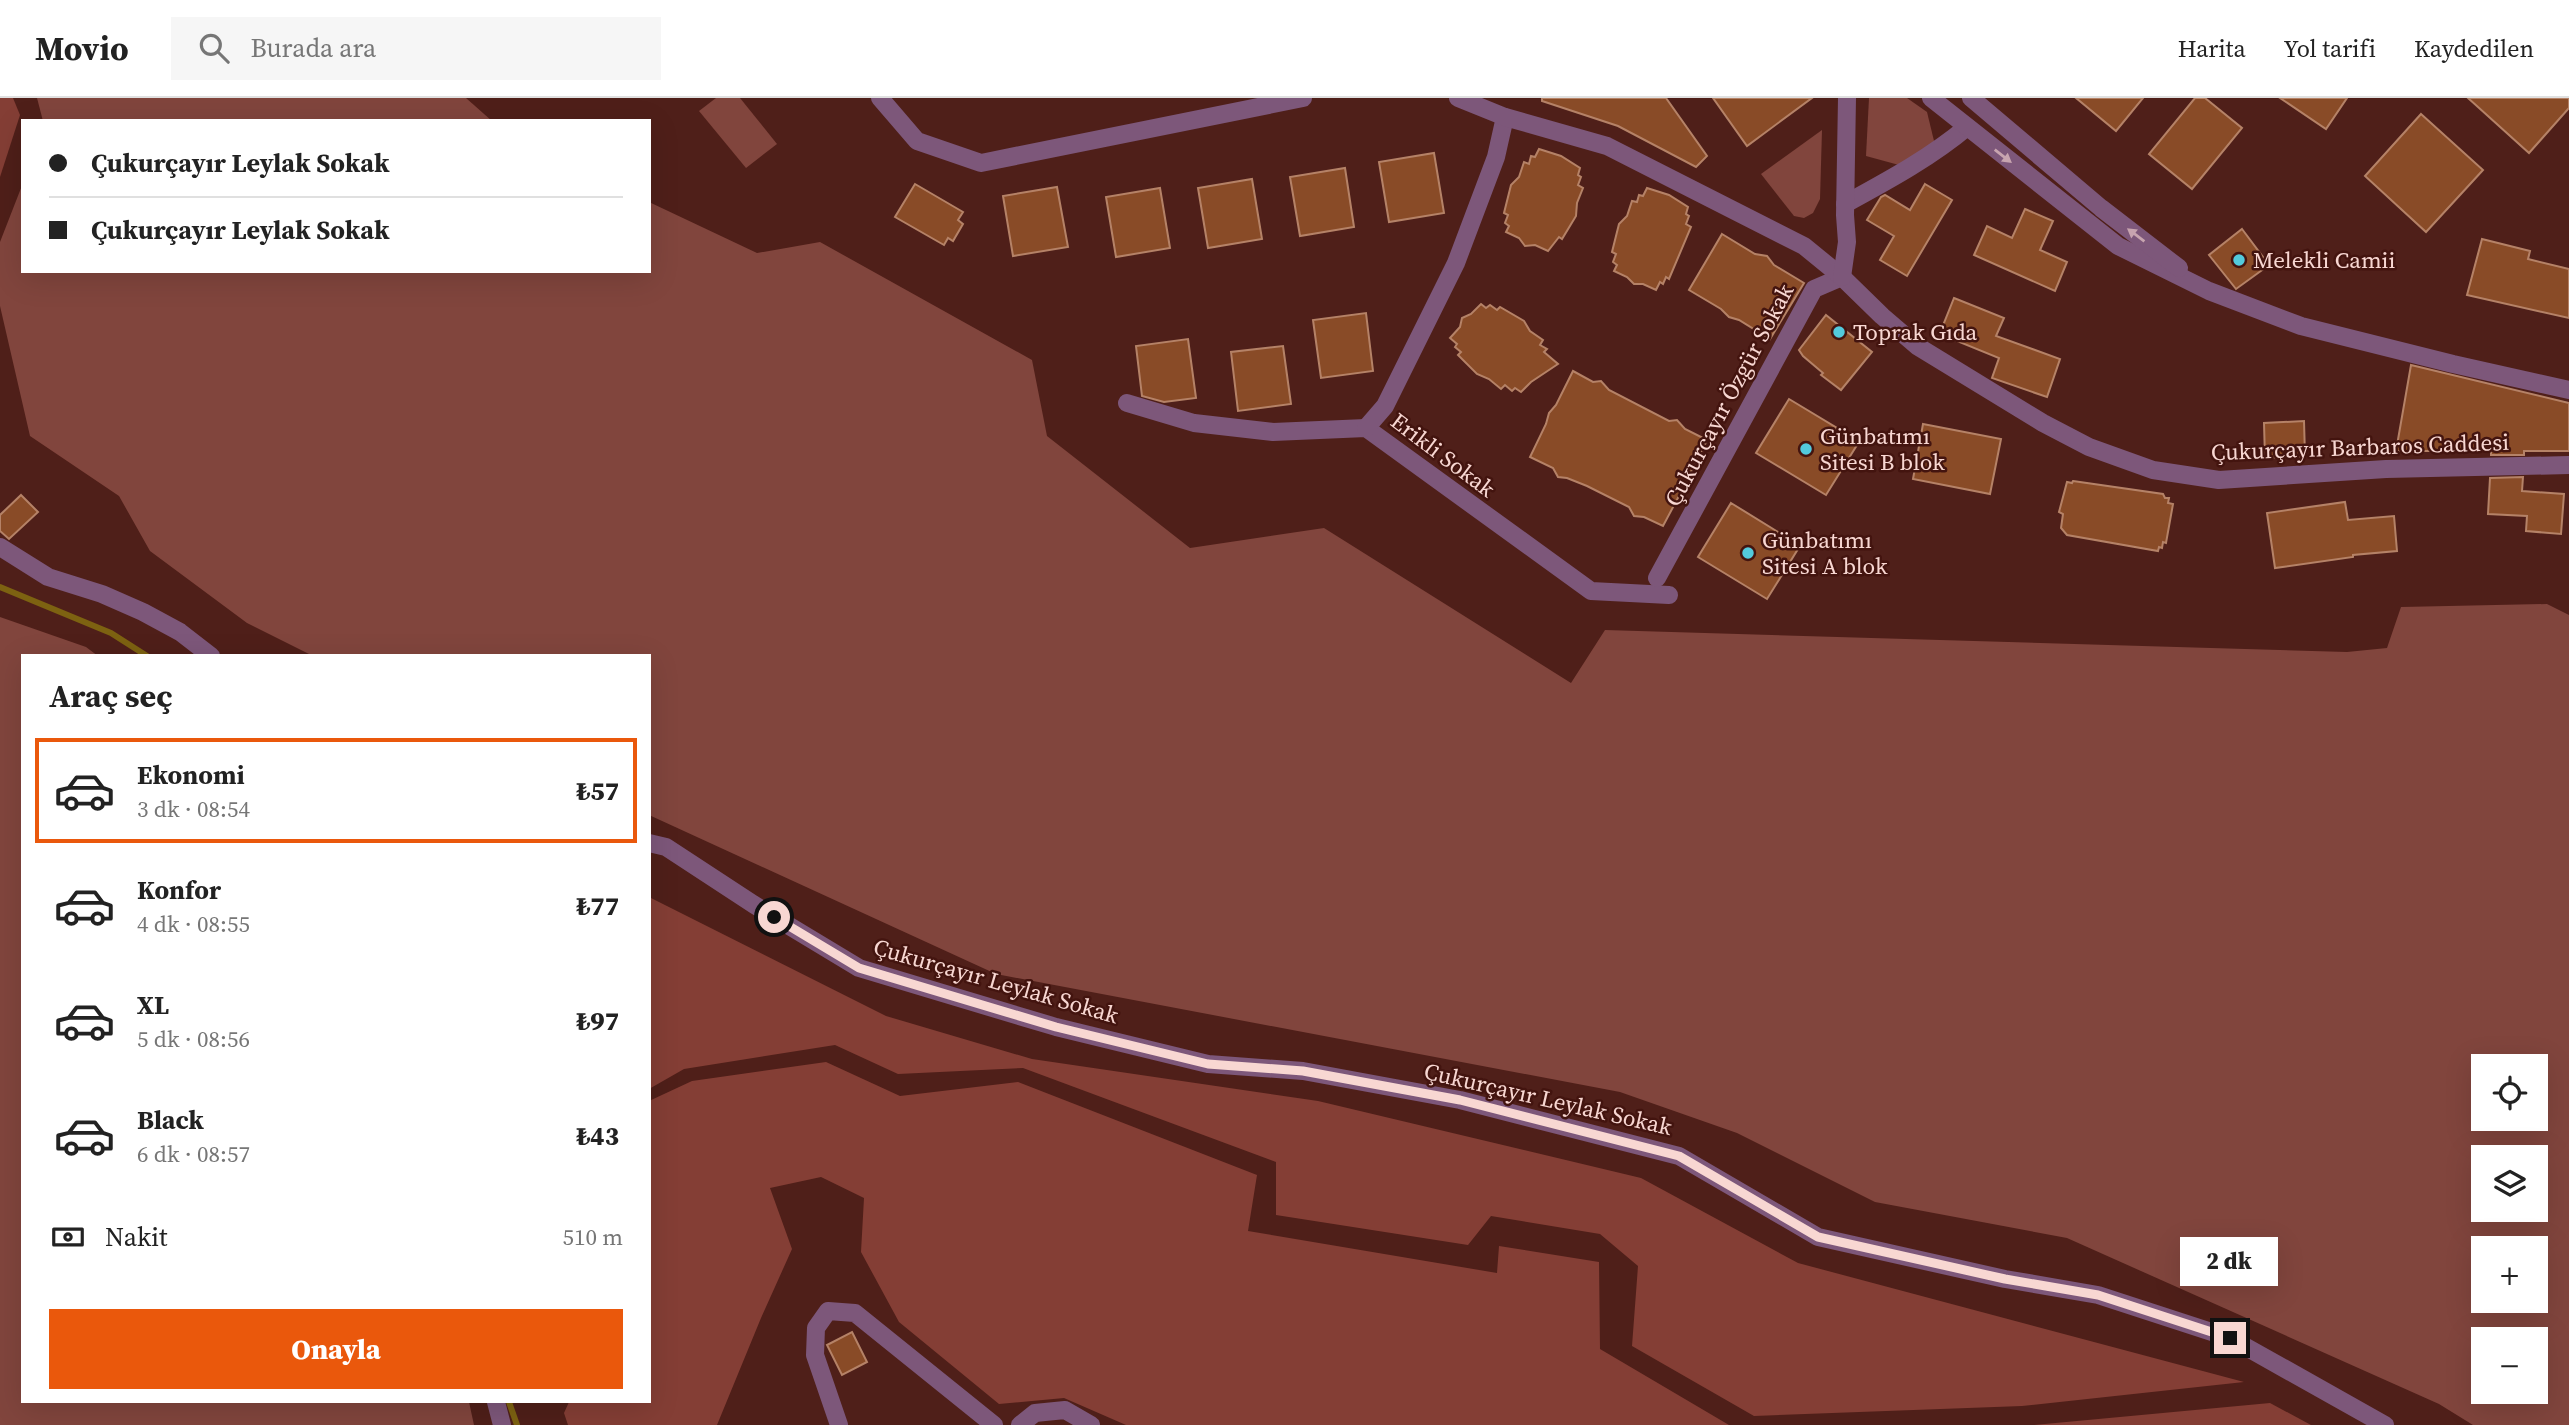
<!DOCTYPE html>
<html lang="tr">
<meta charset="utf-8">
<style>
:root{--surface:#fff;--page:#f6f6f6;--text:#222;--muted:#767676;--line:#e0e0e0;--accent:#ea580c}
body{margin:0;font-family:"Source Serif 4",serif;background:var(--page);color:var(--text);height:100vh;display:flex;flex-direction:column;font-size:26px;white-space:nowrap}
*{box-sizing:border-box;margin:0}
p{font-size:23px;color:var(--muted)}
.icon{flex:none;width:38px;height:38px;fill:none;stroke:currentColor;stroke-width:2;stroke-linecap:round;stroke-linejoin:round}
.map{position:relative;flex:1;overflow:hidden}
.drawer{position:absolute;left:21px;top:556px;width:630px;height:749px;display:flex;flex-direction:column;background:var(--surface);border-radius:0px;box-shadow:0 7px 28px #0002}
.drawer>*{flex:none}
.top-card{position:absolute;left:21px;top:21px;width:630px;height:154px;border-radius:0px;box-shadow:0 7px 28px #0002;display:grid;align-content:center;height:154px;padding:0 28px;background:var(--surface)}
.controls{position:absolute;left:2471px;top:956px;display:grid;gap:14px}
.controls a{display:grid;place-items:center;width:77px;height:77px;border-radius:0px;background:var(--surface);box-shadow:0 7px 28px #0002;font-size:35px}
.end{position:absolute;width:32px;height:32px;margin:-16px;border:9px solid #f8d7d2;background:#111;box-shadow:0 0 0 4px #111}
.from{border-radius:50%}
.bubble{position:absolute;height:49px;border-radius:0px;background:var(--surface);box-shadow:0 7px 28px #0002;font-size:23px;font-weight:800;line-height:49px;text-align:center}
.top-card b{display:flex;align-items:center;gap:24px;height:66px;font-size:26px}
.top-card b+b{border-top:2px solid var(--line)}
.top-card i{width:18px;height:18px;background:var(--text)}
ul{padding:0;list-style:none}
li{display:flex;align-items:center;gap:21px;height:105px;margin:0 14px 10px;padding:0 14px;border:4px solid transparent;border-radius:0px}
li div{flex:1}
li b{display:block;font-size:26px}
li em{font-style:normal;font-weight:800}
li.current{border-color:var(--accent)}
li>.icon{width:63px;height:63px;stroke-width:1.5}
h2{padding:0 28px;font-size:32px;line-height:84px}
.pay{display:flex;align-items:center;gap:18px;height:77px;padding:0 28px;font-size:26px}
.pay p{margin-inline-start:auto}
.action{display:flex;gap:14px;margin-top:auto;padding:14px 28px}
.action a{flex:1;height:80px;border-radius:0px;background:var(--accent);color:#fff;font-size:28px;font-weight:800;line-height:80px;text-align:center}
header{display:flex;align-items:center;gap:42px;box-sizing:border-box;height:98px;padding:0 35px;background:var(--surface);border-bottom:2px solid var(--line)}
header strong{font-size:33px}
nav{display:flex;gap:38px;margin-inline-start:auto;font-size:24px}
.search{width:490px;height:63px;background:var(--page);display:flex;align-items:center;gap:18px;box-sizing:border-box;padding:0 24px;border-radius:0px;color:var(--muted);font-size:26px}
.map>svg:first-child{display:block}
.green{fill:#81453d;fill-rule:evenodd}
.forest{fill:#843e35}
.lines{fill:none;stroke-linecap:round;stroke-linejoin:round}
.stream{stroke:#7d6211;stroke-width:6}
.building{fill:#894b27;stroke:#b58267;stroke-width:2}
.minor{stroke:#7d577a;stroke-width:18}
.tertiary{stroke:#7d577a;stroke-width:18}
.oneway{fill:#c7a4af}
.route{stroke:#f8d7d2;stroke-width:9}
.poi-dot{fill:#53cadc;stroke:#43140f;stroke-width:2.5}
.labels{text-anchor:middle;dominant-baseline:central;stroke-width:5;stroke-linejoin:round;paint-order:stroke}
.poi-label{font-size:23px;fill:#f8d7d2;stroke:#43140f;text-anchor:start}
.street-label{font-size:23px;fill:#f8d7d2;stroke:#43140f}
</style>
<header>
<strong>Movio</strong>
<div class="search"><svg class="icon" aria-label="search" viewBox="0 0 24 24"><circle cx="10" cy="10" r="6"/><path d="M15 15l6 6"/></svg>Burada ara</div>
<nav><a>Harita</a><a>Yol tarifi</a><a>Kaydedilen</a></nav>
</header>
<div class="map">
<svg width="2569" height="1327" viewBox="0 0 2569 1327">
<rect width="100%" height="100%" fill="#4f1f19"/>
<!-- green -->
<g class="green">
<path d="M37,0H466L492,23H43Z"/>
<path d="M716,0H740L777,46L746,70L699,13Z"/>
<path d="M1869,0H1907L1927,14L1935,47L1899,67L1866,58Z"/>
<path d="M1822,32L1820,101L1813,115L1804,120L1794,118L1761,76Z"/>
<path d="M23,85V173H649V104L757,155L820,144L1032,262L1047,338L1190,450L1324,430L1571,585L1605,532L2347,554L2387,550L2401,509L2547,506L2569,517V1327H2473L2439,1306L2067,1140L1875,1104L1737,1035L1620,994L996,876L649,717V558H313L247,525L150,453L119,398L30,338L0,208V144ZM2483,968H2536V1020H2483ZM2483,1059H2536V1111H2483ZM2483,1150H2536V1202H2483ZM2483,1241H2536V1293H2483Z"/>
<path d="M0,519L86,549L98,558H23V1304H469L474,1327H0Z"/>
</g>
<!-- forest -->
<g class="forest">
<path d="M0,0H13L20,17L0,79Z"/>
<path d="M649,799L886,918L1032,961L1318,1003L1641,1080L1798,1165L2244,1284L2022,1308L1754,1318L1632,1248L1638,1168L1600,1136L1491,1118L1468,1147L1276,1117V1064L1023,970L898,976L835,947L684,971L649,991Z"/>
<path d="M826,964L900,998L1018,984L1257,1077L1248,1133L1497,1175L1499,1148L1599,1164L1600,1251L1729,1327H1126L1064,1300L999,1306L899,1224L861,1154L864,1100L821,1079L770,1090L792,1151L761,1220L717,1327H568L564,1315L569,1304H649V1003L692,983Z"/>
<path d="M2270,1305L2311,1327H2034Z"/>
</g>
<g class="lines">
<!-- stream -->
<g class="stream">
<path d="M0,489L111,535L147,558"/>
<path d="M509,1304L517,1327"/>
</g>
</g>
<!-- building -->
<g class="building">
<path d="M1542,0H1666L1707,58L1696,69L1618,28L1542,3Z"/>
<path d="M1713,0H1812L1747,48Z"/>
<path d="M2076,0H2143L2116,33Z"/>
<path d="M2195,0H2205L2242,30L2192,91L2149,56Z"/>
<path d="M2280,0H2347L2326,31Z"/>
<path d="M2468,0H2569V10L2529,55Z"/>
<path d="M2421,16L2483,72L2426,134L2365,78Z"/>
<path d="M1539,51L1561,58L1580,70L1578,77L1581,79L1578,87L1583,90L1577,105L1576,118L1562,141L1559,139L1548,153L1535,147L1525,148L1519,140L1506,134L1509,128L1505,125L1508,117L1504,115L1511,87L1519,79L1524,64L1529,66L1531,58L1535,59Z"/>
<path d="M1434,55L1444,115L1389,124L1379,64Z"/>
<path d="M1345,70L1354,129L1300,138L1290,79Z"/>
<path d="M1252,81L1262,141L1208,150L1198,90Z"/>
<path d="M915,86L963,114L958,122L963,126L953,143L948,140L944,147L895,119Z"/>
<path d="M1925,86L1952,102L1907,178L1880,162L1894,138L1867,122L1881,99L1885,97L1910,112Z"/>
<path d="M1057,89L1068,149L1013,158L1003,98Z"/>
<path d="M1160,90L1170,150L1116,159L1106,99Z"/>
<path d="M1647,90L1669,97L1688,109L1686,116L1689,118L1686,126L1691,129L1669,181L1666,179L1663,186L1660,184L1656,192L1643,186H1634L1627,179L1614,173L1617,167L1613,164L1616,156L1612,154L1619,126L1627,118L1632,103L1637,104L1639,97L1643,98Z"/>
<path d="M2025,111L2053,123L2040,152L2067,164L2055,193L1974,157L1987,128L2012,140Z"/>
<path d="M2242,131L2269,167L2236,191L2209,157Z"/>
<path d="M1722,136L1755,156L1767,158L1774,167L1804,185L1770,241L1739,222L1729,219L1721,211L1689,192Z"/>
<path d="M2482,141L2530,153L2528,161L2569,171V220L2467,197Z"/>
<path d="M1954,200L2004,220L1996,238L2060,261L2047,299L1992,280L1999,260L1952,241L1954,234L1942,230Z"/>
<path d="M1481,206L1486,210L1490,207L1497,212L1500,209L1524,223L1530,233L1543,242L1540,247L1547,251L1544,254L1558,266L1531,284L1521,294L1515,290L1512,293L1505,287L1501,291L1489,281L1477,276L1458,257L1461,254L1455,249L1457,246L1450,240L1460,229L1462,220L1471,216Z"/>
<path d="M1366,215L1373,273L1321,280L1313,222Z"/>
<path d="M1826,217L1872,254L1841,292L1821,277L1823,275L1803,258L1799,252Z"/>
<path d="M1188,241L1196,300L1164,304L1142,298L1136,248Z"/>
<path d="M1283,248L1291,306L1238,313L1231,254Z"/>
<path d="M2411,267L2569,305V353H2524V357H2491V353H2396Z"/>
<path d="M1573,273L1593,284L1601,283L1609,292L1669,323L1677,322L1685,331L1707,342L1690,376L1688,388L1680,396L1663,428L1644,419L1634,418L1629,409L1587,388L1567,380L1558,379L1553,370L1530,359L1546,326L1549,315L1556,307Z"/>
<path d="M1789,301L1837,330L1834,333L1857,347L1826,397L1756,355Z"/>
<path d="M2304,323L2305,358L2265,360L2264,325Z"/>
<path d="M1923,326L2001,341L1990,396L1913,381Z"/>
<path d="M2523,379L2522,393L2564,396L2561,436L2526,433L2527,418L2488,416L2490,380Z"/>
<path d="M2073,383L2163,396L2165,400H2169L2168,405L2173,406L2166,445L2163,444L2162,450L2159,449L2158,453L2067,437L2061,430L2063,416L2059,414L2067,384L2072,385Z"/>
<path d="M21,397L38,414L9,441L0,433V417Z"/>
<path d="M2345,404L2348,422L2394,418L2397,453L2353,457V459L2275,470L2267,415Z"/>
<path d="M1731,405L1778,434L1776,437L1798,451L1767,501L1698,459Z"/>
<path d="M852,1234L867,1264L842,1277L827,1247Z"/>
</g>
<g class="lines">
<!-- minor -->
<g class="minor">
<path d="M1845,106C1887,83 1930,60 1967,29"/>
<path d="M1127,305L1194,325L1273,334L1366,330L1591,493L1669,497"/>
<path d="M1366,330L1385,308L1456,165L1496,59L1505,19"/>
<path d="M1657,480L1814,191L1842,179"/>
<path d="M649,745L666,749L753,806L859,870L1056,929L1208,966L1303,973L1460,1002L1679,1058L1818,1139L2005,1181L2098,1197L2230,1240L2385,1327"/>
<path d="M839,1327L815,1257L816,1230L828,1213L855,1215L994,1327"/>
<path d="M1020,1327L1035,1315L1065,1312L1091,1327"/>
</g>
<!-- tertiary -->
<g class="tertiary">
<path d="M880,0L917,43L981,65L1303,0"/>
<path d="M1458,0L1505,19L1607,48L1804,148L1842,179L1882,218L1917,248L2043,325L2089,349L2153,372L2219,382L2386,371L2569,367"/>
<path d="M1931,0L2118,148L2209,193L2301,228L2453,266L2569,292"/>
<path d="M1971,0L2101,110L2179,170"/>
<path d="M1842,179L1847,144L1845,117L1847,0"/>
<path d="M0,449L48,479L102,496L143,514L180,534L211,558"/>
<path d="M496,1304L502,1327"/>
</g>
</g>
<!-- one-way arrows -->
<defs><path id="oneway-solid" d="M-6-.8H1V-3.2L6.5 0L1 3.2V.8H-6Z" transform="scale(1.75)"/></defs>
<g class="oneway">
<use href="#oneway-solid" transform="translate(2003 58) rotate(38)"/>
<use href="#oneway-solid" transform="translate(2136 137) rotate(-143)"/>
</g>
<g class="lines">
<!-- route -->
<path class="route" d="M774,819L859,870L1056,929L1208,966L1303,973L1460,1002L1679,1058L1818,1139L2005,1181L2098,1197L2230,1240"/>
</g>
<!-- markers -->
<g class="poi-dot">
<circle cx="2239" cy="162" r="7"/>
<circle cx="1839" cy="234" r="7"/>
<circle cx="1806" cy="351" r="7"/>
<circle cx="1748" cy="455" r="7"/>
</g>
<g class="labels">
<!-- poi labels -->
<g class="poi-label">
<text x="2253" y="162">Melekli Camii</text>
<text x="1853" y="234">Toprak Gıda</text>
<text x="1820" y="338">Günbatımı<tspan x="1820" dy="26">Sitesi B blok</tspan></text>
<text x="1762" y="442">Günbatımı<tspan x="1762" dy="26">Sitesi A blok</tspan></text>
</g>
<!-- street labels -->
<g class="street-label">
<text transform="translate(1729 297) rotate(-62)">Çukurçayır Özgür Sokak</text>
<text transform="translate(2360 349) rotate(-2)">Çukurçayır Barbaros Caddesi</text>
<text transform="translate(1443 357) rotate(37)">Erikli Sokak</text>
<text transform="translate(996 883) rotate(16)">Çukurçayır Leylak Sokak</text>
<text transform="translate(1548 1001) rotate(13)">Çukurçayır Leylak Sokak</text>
</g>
</g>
</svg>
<div class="controls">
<a><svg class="icon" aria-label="locate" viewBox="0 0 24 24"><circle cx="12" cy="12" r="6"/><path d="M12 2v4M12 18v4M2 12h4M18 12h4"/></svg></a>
<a><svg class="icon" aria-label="layers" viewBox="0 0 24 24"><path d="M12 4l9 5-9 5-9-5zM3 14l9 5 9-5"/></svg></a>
<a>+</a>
<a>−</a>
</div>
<i class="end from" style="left:774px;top:819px"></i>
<i class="end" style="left:2230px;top:1240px"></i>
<div class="bubble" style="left:2180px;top:1139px;width:98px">2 dk</div>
<div class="top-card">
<b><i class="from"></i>Çukurçayır Leylak Sokak</b>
<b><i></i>Çukurçayır Leylak Sokak</b>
</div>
<section class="drawer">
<h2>Araç seç</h2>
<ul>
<li class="current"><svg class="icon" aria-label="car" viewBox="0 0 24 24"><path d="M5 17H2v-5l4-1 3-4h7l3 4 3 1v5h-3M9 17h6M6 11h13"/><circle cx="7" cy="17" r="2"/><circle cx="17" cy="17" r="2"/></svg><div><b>Ekonomi</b><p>3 dk · 08:54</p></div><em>₺57</em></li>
<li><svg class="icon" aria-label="car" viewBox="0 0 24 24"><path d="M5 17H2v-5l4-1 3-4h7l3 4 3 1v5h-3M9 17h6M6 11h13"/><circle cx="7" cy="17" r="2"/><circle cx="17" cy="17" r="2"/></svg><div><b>Konfor</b><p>4 dk · 08:55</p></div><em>₺77</em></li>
<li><svg class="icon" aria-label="car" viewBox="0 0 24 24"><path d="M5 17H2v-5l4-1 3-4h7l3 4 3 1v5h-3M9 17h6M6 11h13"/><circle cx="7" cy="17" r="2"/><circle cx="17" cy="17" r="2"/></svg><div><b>XL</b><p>5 dk · 08:56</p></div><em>₺97</em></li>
<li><svg class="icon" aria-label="car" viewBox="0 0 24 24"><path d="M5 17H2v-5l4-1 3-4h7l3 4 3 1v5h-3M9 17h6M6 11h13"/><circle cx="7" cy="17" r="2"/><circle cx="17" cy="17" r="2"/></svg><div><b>Black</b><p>6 dk · 08:57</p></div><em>₺43</em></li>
</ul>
<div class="pay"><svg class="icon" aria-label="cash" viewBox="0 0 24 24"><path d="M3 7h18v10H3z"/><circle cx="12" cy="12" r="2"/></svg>Nakit<p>510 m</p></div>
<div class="action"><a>Onayla</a></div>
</section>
</div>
